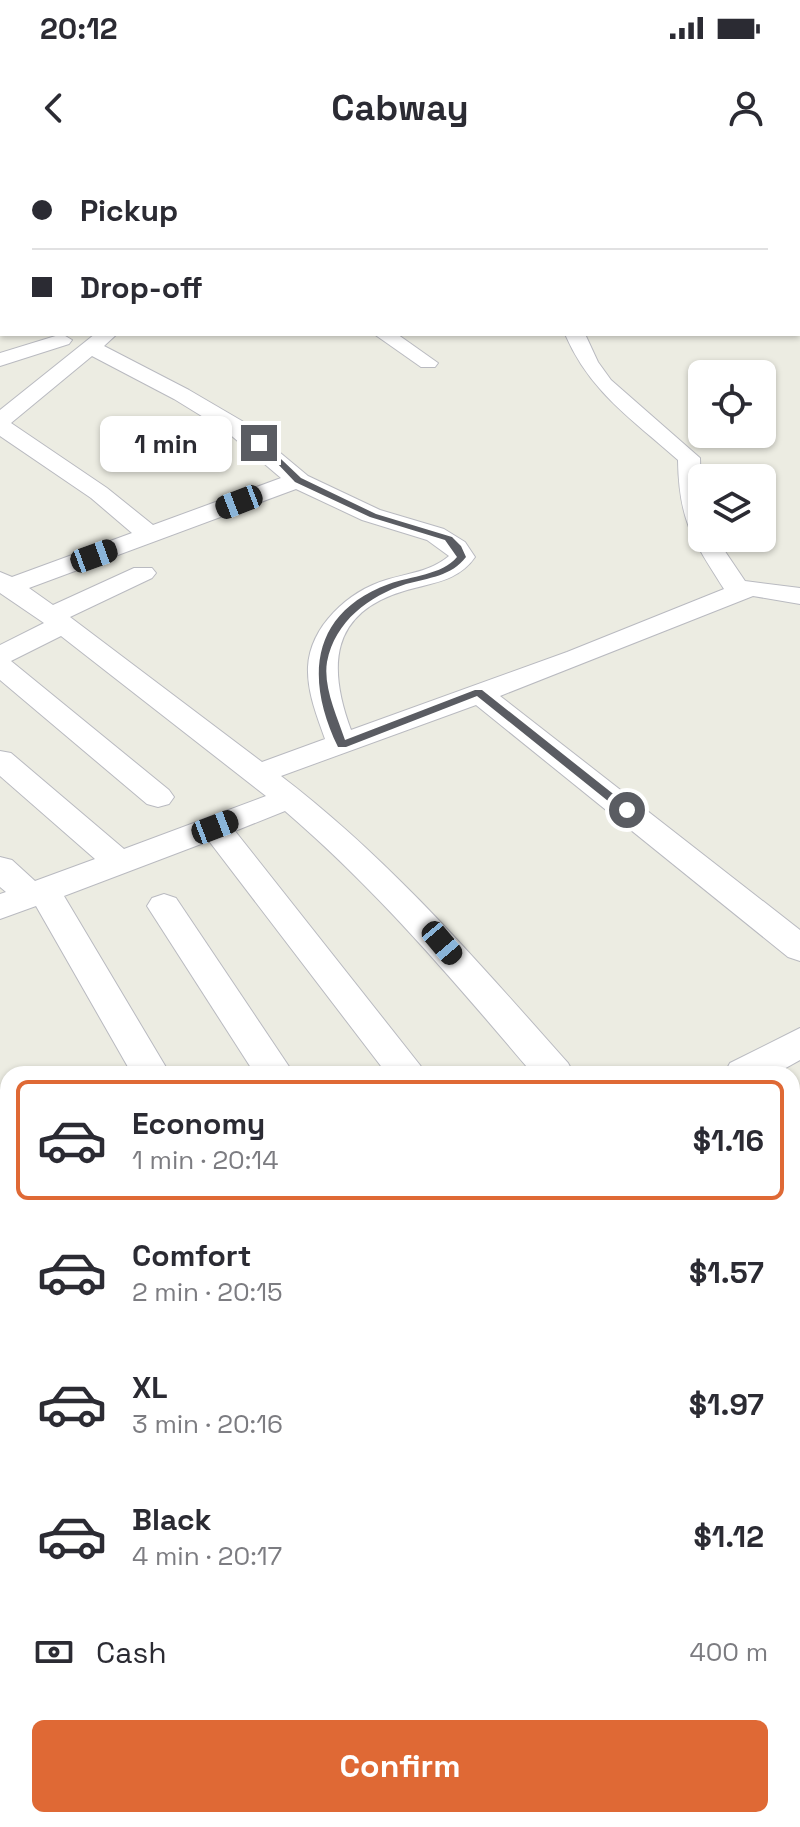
<!DOCTYPE html>
<meta charset="utf-8">
<style>
:root{--surface:#fff;--page:#f7f7f7;--text:#2b2b33;--muted:#7c7c81;--line:#e1e1e2;--accent:#df6935}
body{margin:0;font-family:"Space Grotesk",sans-serif;background:var(--page);color:var(--text);height:100vh;display:flex;flex-direction:column;font-size:30px;white-space:nowrap}
*{box-sizing:border-box;margin:0}
p{font-size:26px;color:var(--muted)}
.icon{flex:none;width:44px;height:44px;fill:none;stroke:currentColor;stroke-width:2;stroke-linecap:round;stroke-linejoin:round}
.map{position:relative;flex:1;overflow:hidden}
.side{position:absolute;left:0px;top:906px;width:800px;height:762px;display:flex;flex-direction:column;background:var(--surface);border-radius:24px 24px 0 0;box-shadow:0 2px 6px #0004}
.side>*{flex:none}
.guide{position:absolute;left:0px;top:0px;width:800px;height:176px;box-shadow:0 2px 6px #0004;display:grid;align-content:center;height:176px;padding:0 32px;background:var(--surface)}
.fabs{position:absolute;left:688px;top:200px;display:grid;gap:16px}
.fabs a{display:grid;place-items:center;width:88px;height:88px;border-radius:12px;background:var(--surface);box-shadow:0 2px 6px #0004;font-size:40px}
.end{position:absolute;width:36px;height:36px;margin:-18px;border:10px solid #5a5c62;background:#fff;box-shadow:0 0 0 4px #fff}
.from{border-radius:50%}
.bubble{position:absolute;height:56px;border-radius:12px;background:var(--surface);box-shadow:0 2px 6px #0004;font-size:26px;font-weight:600;line-height:56px;text-align:center}
.car{position:absolute;width:24px;height:48px;margin:-24px -12px;border-radius:10px;box-shadow:0 0 6px 2px #0007;background:linear-gradient(#222 24%,#8ab4d8 0 40%,#222 0 76%,#8ab4d8 0 86%,#222 0)}
.guide b{display:flex;align-items:center;gap:28px;height:76px;font-size:30px}
.guide b+b{border-top:2px solid var(--line)}
.guide i{width:20px;height:20px;background:var(--text)}
ul{padding:14px 0 0;list-style:none}
li{display:flex;align-items:center;gap:24px;height:120px;margin:0 16px 12px;padding:0 16px;border:4px solid transparent;border-radius:12px}
li div{flex:1}
li b{display:block;font-size:30px}
li em{font-style:normal;font-weight:600}
li.selected{border-color:var(--accent)}
li>.icon{width:72px;height:72px;stroke-width:1.5}
.pay{display:flex;align-items:center;gap:20px;height:88px;padding:0 32px;font-size:30px}
.pay p{margin-inline-start:auto}
.cta{display:flex;gap:16px;margin-top:auto;padding:16px 32px}
.cta a{flex:1;height:92px;border-radius:12px;background:var(--accent);color:#fff;font-size:32px;font-weight:600;line-height:92px;text-align:center}
.status{display:flex;justify-content:space-between;align-items:center;height:56px;padding:0 40px;background:var(--surface);direction:ltr}
.status svg{height:22px;fill:currentColor}
header{display:flex;justify-content:space-between;align-items:center;height:104px;padding:0 32px;background:var(--surface);font-size:36px;font-weight:600}
.map>svg:first-child{display:block}
.lines{fill:none;stroke-linecap:round;stroke-linejoin:round}
.minor-casing{stroke:#b9bac0;stroke-width:2}
.minor{fill:#fff;fill-rule:evenodd}
.route{fill:#5a5c62}
</style>
<div class="status"><b>20:12</b><svg viewBox="0 0 49 12"><path d="M0 12V9h3v3zM5 12V6h3v6zM10 12V3h3v9zM15 12V0h3v12zM26 1h20v11H26zM47 4h2v5h-2z"/></svg></div>
<header><svg class="icon" aria-label="back" viewBox="0 0 24 24"><path d="M15 5l-7 7 7 7"/></svg>Cabway<svg class="icon" aria-label="person" viewBox="0 0 24 24"><circle cx="12" cy="8" r="4"/><path d="M4 21q1-7 8-7t8 7"/></svg></header>
<div class="map">
<svg width="800" height="1667" viewBox="0 0 800 1667">
<rect width="100%" height="100%" fill="#ecece2"/>
<g class="lines">
<defs>
<g id="minor">
<path d="M32,0H55L30,2Z"/>
<path d="M99,0H123L97,2Z"/>
<path d="M160,0H183L158,2Z"/>
<path d="M228,0H250L226,2Z"/>
<path d="M293,0H315L291,2Z"/>
<path d="M352,0H375L350,2Z"/>
<path d="M401,0H419L399,2Z"/>
<path d="M445,0H463L465,2H447Z"/>
<path d="M504,0H523L525,2H506Z"/>
<path d="M558,0H577L579,2H560Z"/>
<path d="M631,0H649L651,2H633Z"/>
<path d="M726,0H748L724,2Z"/>
<path d="M2,17V27L0,28V18Z"/>
<path d="M2,44V54L0,55V45Z"/>
<rect x="798" y="61" width="2" height="11"/>
<rect x="0" y="80" width="2" height="12"/>
<path d="M62,174L72,180L69,184L0,206V193Z"/>
<path d="M95,174H117L104,186L189,230L242,261L308,316L380,350L444,369L465,382L475,397C458,422 430,423 404,431C329,453 328,508 351,570L567,492L724,429C693,380 679,361 678,300C632,259 590,232 565,174H585L598,202L611,220L700,298L702,378H716L745,421L800,428V444L753,436L500,536L800,770V801L788,797L476,545L281,616C390,699 478,802 568,903L574,914H533C453,820 379,732 285,651L235,671L427,914H387L209,681L64,736L170,914H132L36,746L0,759V734L6,732L0,727V697L12,700L35,721L95,699L0,616V591L11,593L124,689L266,636L61,476L11,501L169,630L174,637L169,644L158,647L147,644L0,520V485L44,463L0,433V412L12,417L132,373L91,338L0,276V250ZM92,196L174,239L226,271L281,318L153,365L107,328L11,263ZM296,329L362,360L427,380L449,396C430,412 408,413 386,420C349,431 310,466 308,507C307,532 317,556 325,579L262,602L70,457L152,418L156,413L152,408H134L53,445L29,428Z"/>
<path d="M374,174H397L438,203L435,207H421Z"/>
<path d="M164,734L176,738L294,914H255L147,746L152,738Z"/>
<path d="M800,868V900L775,914H724L730,903Z"/>
<path d="M792,943L800,946V983L792,980Z"/>
<path d="M0,991L8,994V1043L0,1040Z"/>
<path d="M8,1056V1093L0,1096V1059Z"/>
<path d="M8,1167V1210L0,1213V1170Z"/>
<path d="M8,1283V1332L0,1336V1287Z"/>
<path d="M800,1311V1361L792,1364V1314Z"/>
<path d="M8,1419V1472L0,1476V1423Z"/>
<path d="M800,1463V1518L792,1521V1466Z"/>
<path d="M8,1571V1629L0,1633V1575Z"/>
<path d="M792,1593L800,1596V1660L792,1657Z"/>
<path d="M337,1660H400L397,1667H335Z"/>
<path d="M552,1660H614L611,1667H550Z"/>
</g>
</defs>
<!-- minor casing -->
<use href="#minor" class="minor-casing"/>
<!-- minor -->
<use href="#minor" class="minor"/>
</g>
<!-- route -->
<path class="route" d="M256,281H262L301,318L376,354L452,377L461,386L466,397C452,416 428,418 406,424C369,436 335,461 327,502C323,527 337,556 345,580L475,530H482L631,648V653H623L477,536L346,587H338C305,519 310,453 389,424C411,416 442,415 457,397L445,380L370,357L295,322Z"/>
</svg>
<div class="fabs">
<a><svg class="icon" aria-label="locate" viewBox="0 0 24 24"><circle cx="12" cy="12" r="6"/><path d="M12 2v4M12 18v4M2 12h4M18 12h4"/></svg></a>
<a><svg class="icon" aria-label="layers" viewBox="0 0 24 24"><path d="M12 4l9 5-9 5-9-5zM3 14l9 5 9-5"/></svg></a>
</div>
<i class="end from" style="left:627px;top:650px"></i>
<i class="end" style="left:259px;top:283px"></i>
<div class="bubble" style="left:100px;top:256px;width:132px">1 min</div>
<i class="car" style="left:239px;top:342px;rotate:249deg"></i>
<i class="car" style="left:94px;top:396px;rotate:70deg"></i>
<i class="car" style="left:215px;top:667px;rotate:69deg"></i>
<i class="car" style="left:442px;top:783px;rotate:140deg"></i>
<div class="guide">
<b><i class="from"></i>Pickup</b>
<b><i></i>Drop-off</b>
</div>
<section class="side">
<ul>
<li class="selected"><svg class="icon" aria-label="car" viewBox="0 0 24 24"><path d="M5 17H2v-5l4-1 3-4h7l3 4 3 1v5h-3M9 17h6M6 11h13"/><circle cx="7" cy="17" r="2"/><circle cx="17" cy="17" r="2"/></svg><div><b>Economy</b><p>1 min · 20:14</p></div><em>$1.16</em></li>
<li><svg class="icon" aria-label="car" viewBox="0 0 24 24"><path d="M5 17H2v-5l4-1 3-4h7l3 4 3 1v5h-3M9 17h6M6 11h13"/><circle cx="7" cy="17" r="2"/><circle cx="17" cy="17" r="2"/></svg><div><b>Comfort</b><p>2 min · 20:15</p></div><em>$1.57</em></li>
<li><svg class="icon" aria-label="car" viewBox="0 0 24 24"><path d="M5 17H2v-5l4-1 3-4h7l3 4 3 1v5h-3M9 17h6M6 11h13"/><circle cx="7" cy="17" r="2"/><circle cx="17" cy="17" r="2"/></svg><div><b>XL</b><p>3 min · 20:16</p></div><em>$1.97</em></li>
<li><svg class="icon" aria-label="car" viewBox="0 0 24 24"><path d="M5 17H2v-5l4-1 3-4h7l3 4 3 1v5h-3M9 17h6M6 11h13"/><circle cx="7" cy="17" r="2"/><circle cx="17" cy="17" r="2"/></svg><div><b>Black</b><p>4 min · 20:17</p></div><em>$1.12</em></li>
</ul>
<div class="pay"><svg class="icon" aria-label="cash" viewBox="0 0 24 24"><path d="M3 7h18v10H3z"/><circle cx="12" cy="12" r="2"/></svg>Cash<p>400 m</p></div>
<div class="cta"><a>Confirm</a></div>
</section>
</div>
